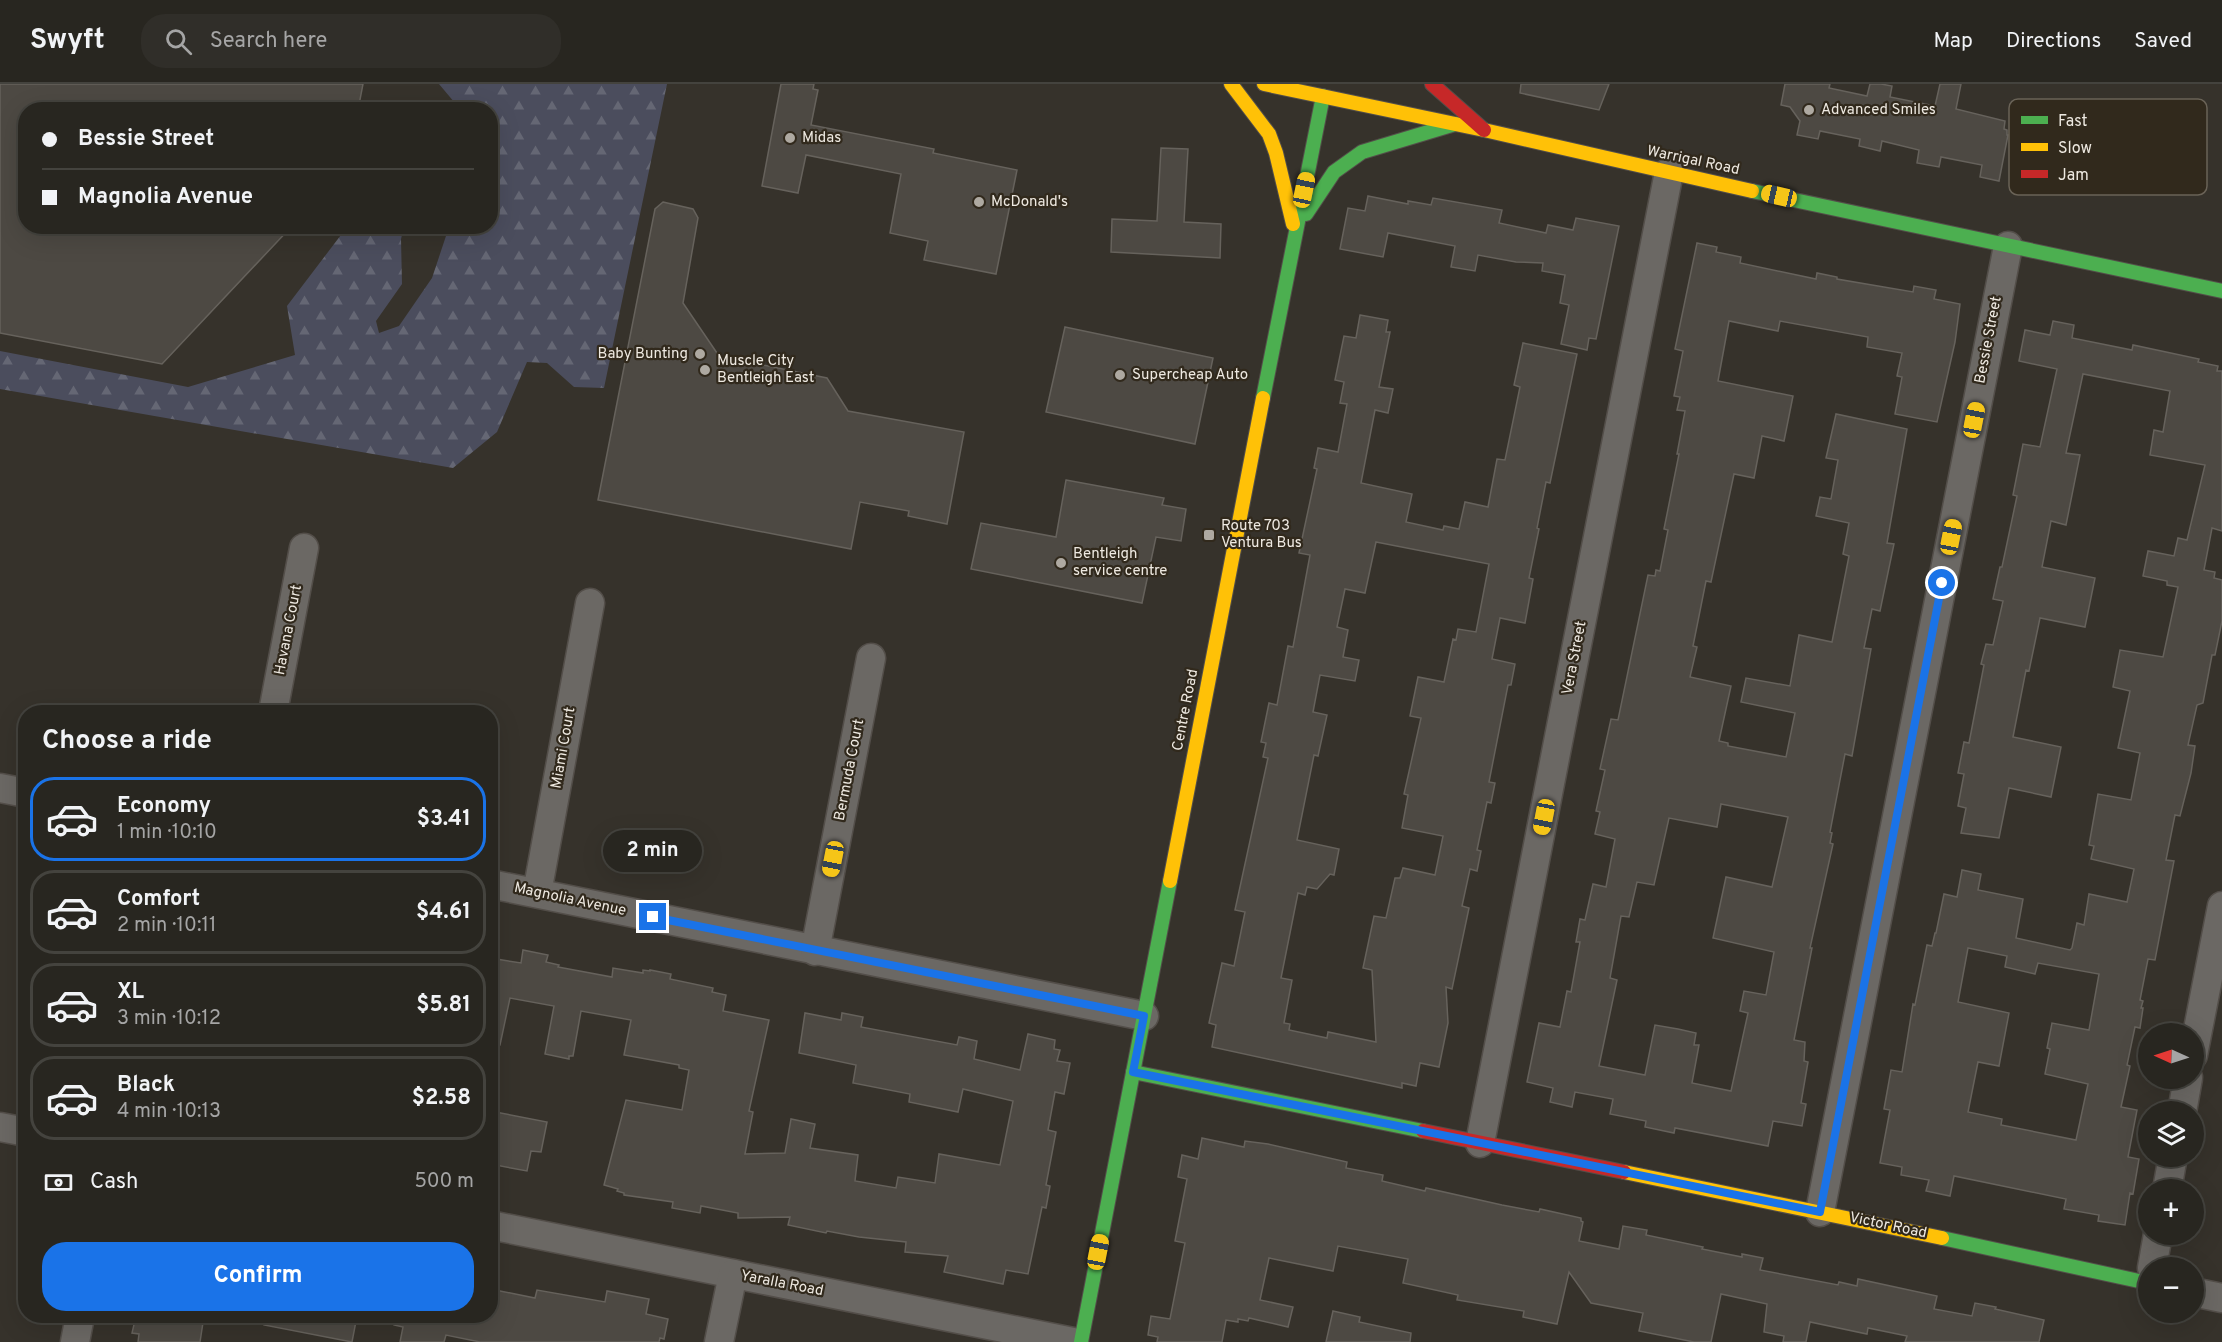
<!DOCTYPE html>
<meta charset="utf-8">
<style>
:root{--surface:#282620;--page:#302e29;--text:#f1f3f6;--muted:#a5a5a5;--line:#44433e;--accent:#1a73e8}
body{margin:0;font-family:Overpass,sans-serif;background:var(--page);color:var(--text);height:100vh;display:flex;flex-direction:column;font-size:22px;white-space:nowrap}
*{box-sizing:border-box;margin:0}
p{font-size:20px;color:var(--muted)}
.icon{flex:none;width:33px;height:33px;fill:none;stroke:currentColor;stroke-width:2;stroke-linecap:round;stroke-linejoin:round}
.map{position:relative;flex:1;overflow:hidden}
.side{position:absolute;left:18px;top:621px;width:480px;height:618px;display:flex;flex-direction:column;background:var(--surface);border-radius:24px;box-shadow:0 6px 24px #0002,0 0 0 2px var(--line)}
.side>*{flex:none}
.banner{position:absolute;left:18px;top:18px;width:480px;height:132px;border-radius:24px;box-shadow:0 6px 24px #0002,0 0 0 2px var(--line);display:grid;align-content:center;height:132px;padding:0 24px;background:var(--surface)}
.needle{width:39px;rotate:273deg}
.fabs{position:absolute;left:2138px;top:939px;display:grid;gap:12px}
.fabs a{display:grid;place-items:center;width:66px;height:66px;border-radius:50%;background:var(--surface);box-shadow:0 6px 24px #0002,0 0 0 2px var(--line);font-size:30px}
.end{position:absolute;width:27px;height:27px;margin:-14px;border:8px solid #1a73e8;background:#fff;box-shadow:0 0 0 3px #fff}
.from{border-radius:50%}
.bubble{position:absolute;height:42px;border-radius:21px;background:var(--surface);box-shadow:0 6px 24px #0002,0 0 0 2px var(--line);font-size:20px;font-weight:700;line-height:42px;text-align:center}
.car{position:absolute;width:18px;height:36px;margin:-18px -9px;border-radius:8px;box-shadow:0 0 4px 2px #0007;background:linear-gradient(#f5c518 24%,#345 0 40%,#f5c518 0 76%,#345 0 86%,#f5c518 0)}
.banner b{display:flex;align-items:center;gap:21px;height:57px;font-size:22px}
.banner b+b{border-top:2px solid var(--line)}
.banner i{width:15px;height:15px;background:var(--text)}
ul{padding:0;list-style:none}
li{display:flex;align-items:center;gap:18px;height:84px;margin:0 12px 9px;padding:0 12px;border:3px solid var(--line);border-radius:24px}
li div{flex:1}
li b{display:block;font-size:22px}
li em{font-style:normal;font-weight:700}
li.selected{border-color:var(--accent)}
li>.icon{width:54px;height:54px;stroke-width:1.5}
h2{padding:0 24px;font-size:27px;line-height:72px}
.pay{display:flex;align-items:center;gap:15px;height:66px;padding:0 24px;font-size:22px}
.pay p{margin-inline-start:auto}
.button{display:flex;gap:12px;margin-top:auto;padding:12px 24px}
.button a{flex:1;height:69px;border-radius:24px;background:var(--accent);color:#fff;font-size:24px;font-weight:700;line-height:69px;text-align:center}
header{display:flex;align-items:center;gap:36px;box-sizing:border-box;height:84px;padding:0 30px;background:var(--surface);border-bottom:2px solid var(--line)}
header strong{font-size:28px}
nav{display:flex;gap:33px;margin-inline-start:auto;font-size:21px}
.search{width:420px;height:54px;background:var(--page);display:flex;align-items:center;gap:15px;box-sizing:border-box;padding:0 21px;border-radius:24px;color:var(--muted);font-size:22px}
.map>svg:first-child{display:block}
.forest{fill:url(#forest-firs)}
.building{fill:#4d4943;stroke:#66625c;stroke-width:1.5;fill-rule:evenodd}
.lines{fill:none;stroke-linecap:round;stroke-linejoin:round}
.street-casing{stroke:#534e49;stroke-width:31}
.fast-casing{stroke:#534e49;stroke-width:16}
.slow-casing{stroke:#534e49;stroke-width:16}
.jam-casing{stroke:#534e49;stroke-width:16}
.street{stroke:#6b6864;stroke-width:28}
.fast{stroke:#4caf50;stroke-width:14}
.slow{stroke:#ffc107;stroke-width:14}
.jam{stroke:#c62828;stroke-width:14}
.route{stroke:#1a73e8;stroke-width:8}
.poi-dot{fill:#aea9a1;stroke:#31291c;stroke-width:2}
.labels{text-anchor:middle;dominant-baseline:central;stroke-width:4.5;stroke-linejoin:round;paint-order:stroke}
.poi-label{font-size:15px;fill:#eee9e1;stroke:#31291c;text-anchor:start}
.street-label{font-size:15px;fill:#eee9e1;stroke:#31291c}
.key{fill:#31291c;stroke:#6a6357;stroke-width:1.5}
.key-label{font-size:16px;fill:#eee9e1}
</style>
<header>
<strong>Swyft</strong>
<div class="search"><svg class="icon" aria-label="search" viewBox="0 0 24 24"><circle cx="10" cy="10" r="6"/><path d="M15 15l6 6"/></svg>Search here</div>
<nav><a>Map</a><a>Directions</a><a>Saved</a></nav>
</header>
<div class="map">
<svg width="2222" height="1258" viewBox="0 0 2222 1258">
<defs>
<pattern id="forest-firs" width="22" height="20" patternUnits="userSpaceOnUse" patternTransform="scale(1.5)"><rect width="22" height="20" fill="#4b4d5d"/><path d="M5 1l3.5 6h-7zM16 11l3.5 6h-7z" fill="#656774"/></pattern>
</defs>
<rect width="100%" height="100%" fill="#36322b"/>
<!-- forest -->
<path class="forest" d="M439,0H667L604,304L574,303L547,279L527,278L497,348L453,384L0,305V267L188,303L295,271L287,222L347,143H404L401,155L402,200L376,237L379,249L399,242L432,194L449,143L490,142V26L460,25Z"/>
<!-- building -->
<g class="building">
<path d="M0,0H363L358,26H26V142H292L162,280L0,249Z"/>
<path d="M781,0H814L813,5L818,6L811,41L934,65L933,69L1017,86L996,190L924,176L928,157L890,149L901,90L806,71L798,109L762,102Z"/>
<path d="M1521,0H1609L1599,26L1520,9Z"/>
<path d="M1785,0H1830L1829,4L1867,12L1870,0H1881L1892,2L1890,13L1935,22L1940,0H1961L1956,25L2005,37L2004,45L2007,46V51H2008L1999,97L1980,93L1982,81L1941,73L1939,83L1917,79L1919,66L1882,57L1880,67L1859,62L1860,55L1820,47L1818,55L1797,51L1800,37L1790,23L1781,21Z"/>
<path d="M1161,64L1188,65L1184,138L1221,140L1220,174L1111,168L1112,135L1157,137Z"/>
<path d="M1368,112L1408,120V117L1431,121L1433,114L1502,126L1499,139L1546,149L1548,141L1573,146L1576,134L1619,142L1596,255L1589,254L1587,266L1561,260L1569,221L1560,219L1565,191L1542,187L1543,179L1516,178L1478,171L1475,187L1451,183L1455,162L1388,149L1383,173L1340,165L1348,124L1365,127Z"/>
<path d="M663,118L693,125L698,134L683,219L719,272L827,294L848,327L964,348L947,440L908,432L909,427L860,418L851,465L598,416L655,125Z"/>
<path d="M1697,159L1717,163L1716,168L1741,173L1740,179L1816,195L1817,189L1837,193V195L1913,208L1914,202L1936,206L1934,215L1960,220L1955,258L1937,338L1895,330L1902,293L1897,292L1902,269L1867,263L1868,253L1780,237L1778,247L1729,237L1718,297L1793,312L1784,357L1762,352L1754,394L1734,390L1711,498L1706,497L1693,562L1697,563L1690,593L1731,602L1719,657L1728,659V662L1786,673L1795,629L1741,618L1746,594L1790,602L1799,551L1832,558L1849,472L1843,470L1849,439L1816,432L1820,413L1831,415L1838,376L1826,374L1836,330L1907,345L1887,459L1894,460L1880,527L1872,525L1864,564L1871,565L1852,672L1845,670L1830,748L1832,749L1830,759L1833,760L1810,864H1812L1794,956L1805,958L1804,977L1808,978L1801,1019L1806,1020L1802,1042L1773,1037L1768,1062L1675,1044L1674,1049L1645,1043L1646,1037L1610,1030L1613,1015L1575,1008L1572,1023L1550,1018L1553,1004L1527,998L1539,939L1560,943L1567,907L1571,908L1580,858H1576L1580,835L1585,836L1593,800L1606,803L1615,755L1595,750L1600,728L1596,727L1605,686L1600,685L1611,635L1618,636L1648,491L1655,492L1656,486L1660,487L1668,446L1664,445L1679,370H1677L1685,327L1677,326L1680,313L1674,312L1683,267L1675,265ZM1721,720L1788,733L1772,803L1726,793L1713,854L1774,868L1766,911L1744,907L1740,927L1748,929L1731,1007L1692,999L1699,961H1694L1696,949L1678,945L1655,941L1645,991L1599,982L1617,896L1610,894L1621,832L1629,833L1637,798L1654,801L1669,734L1717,743Z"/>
<path d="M1360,231L1388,236L1386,248H1390L1379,303L1393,305L1388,329L1375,326L1361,399L1412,410L1406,438L1443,446L1444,442L1459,445L1465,418L1488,423L1497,375L1505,376L1520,303L1514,301L1523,259L1577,270L1550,399L1546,398L1537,444L1539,445L1529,494L1533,495L1525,539L1500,534L1492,575L1515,580L1511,601H1508L1489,698L1495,699L1491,719L1487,718L1477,766L1481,767L1477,787L1470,785L1462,822L1469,824L1452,905L1446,903L1448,939L1439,983L1420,979L1416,1002L1402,999V1004L1212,963L1216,941L1209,939L1222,879L1234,882L1245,828L1235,826L1268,674L1263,673L1266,659L1261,658L1269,619L1277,621L1288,562L1293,563L1310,471L1299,469L1317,385L1314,384L1318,364L1338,368L1347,320L1340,319L1344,298L1335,296L1344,252L1356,254ZM1376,458L1489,480L1476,548L1458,545L1456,556L1453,555L1444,598L1418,593L1410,632L1421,634L1404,710L1408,711L1402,744L1443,752L1435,791L1403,784L1400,794H1395L1386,834L1374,832L1363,884L1372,886L1376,958L1328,948L1327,954L1289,946L1290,940L1284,939L1292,896L1281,894L1298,809L1305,811L1307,803L1317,805L1330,790L1334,791L1339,765L1297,756L1314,671L1318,672L1327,631L1313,628L1320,591L1355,597L1359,576L1343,573L1348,546L1337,543L1345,505L1365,509Z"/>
<path d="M2053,237L2074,241L2072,254L2132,266L2133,261L2199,275L2198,278L2218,282L2217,287H2222V447L2212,444L2204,486L2215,488L2214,494L2222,496V537L2215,571H2212L2203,619L2197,621L2188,661L2195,662L2191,689L2180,732L2175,731L2166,776L2174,777L2155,876L2148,875L2140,916L2143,917L2141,924H2143L2140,944L2135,943L2127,981L2130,982L2121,1023L2137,1026L2128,1073L2139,1075L2133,1110L2130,1109L2125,1141L2098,1137L2099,1131L2064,1125L2066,1115L1954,1092L1950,1112L1926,1107L1929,1096L1901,1091L1902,1083L1880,1079L1890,1026L1884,1025L1891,986L1902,988L1913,920L1915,921L1927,861L1932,862L1935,849H1936L1944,810L1957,813L1962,786L1981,790L1978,806L2023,815L2016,854L2070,866L2072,864L2077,839L2084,841L2089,810L2127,818L2134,785L2091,775L2094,762L2089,761L2098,710L2131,716L2140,669L2118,664L2130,607L2113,603L2120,566L2163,573L2178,503L2167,501V497L2143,492L2148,467L2174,472L2178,454L2187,456L2205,381L2150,371L2154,346L2163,348L2170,307L2083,290L2066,369L2080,371L2066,441L2051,437L2042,483L2095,494L2085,543L2040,534L2029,587L2026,586L2013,653L2061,663L2051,713L2009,704L1999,754L1961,749L1966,724L1958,722L1964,690L1958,689L1964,658L1969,659L1984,581L1981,580L1986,560L1993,561L2003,517L1993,515L2000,483H2002L2017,412L2013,411L2023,360L2040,363L2057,285L2019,277L2025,246L2050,251ZM1968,864L2007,872L2005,883L2035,890L2038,879L2099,890L2089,946L2052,939L2047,964L2050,965L2045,990L2088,1000L2076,1056L2001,1041L2002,1035L1968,1028L1978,978L1999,982L2009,929L1958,918Z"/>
<path d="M1065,243L1213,274L1195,360L1046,328Z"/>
<path d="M1066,396L1164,414L1162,421L1186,425L1181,457L1156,453L1142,519L971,485L981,439L1056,453Z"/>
<path d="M523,866L548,871L546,878L559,881L558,883L612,893L613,884L643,889V886L650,887V886L671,890L670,895L713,904L712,908L726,911L723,927L769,936L749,1027L753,1028L745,1070L785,1069L791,1035L815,1040L810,1064L858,1071L855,1097L896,1104L898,1093L935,1099L939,1070L1000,1081L1013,1017L963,1005L958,1028L909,1018L910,1010L853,999L856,981L799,969L805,929L841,936L842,929L863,933L861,943L957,961L959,953L977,957L974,975L1020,986L1028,950L1055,956L1054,965L1060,966L1057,977L1070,979L1064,1010L1055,1008L1048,1046L1056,1048L1046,1101L1050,1102L1046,1124L1042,1123L1028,1190L1006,1186L1003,1200L944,1188L948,1172L905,1168L906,1158L859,1153L827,1147L826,1149L788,1141L790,1133L738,1134V1129L701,1122L700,1129L672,1124L673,1118L624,1111V1109L617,1107L618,1105L604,1101L626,1016L682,1026L689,986L679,984V981L624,971L631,936L581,927L573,972H569V975L545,970L554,922L510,914L500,961L490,960V874L521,879Z"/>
<path d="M490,1027L547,1038L541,1068L531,1067L527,1087L490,1080Z"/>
<path d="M1202,1054L1244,1063L1245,1057L1268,1060L1347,1078L1346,1084L1383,1091L1382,1097L1425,1107L1426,1104L1502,1121L1539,1128L1540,1125L1581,1134V1137L1583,1138L1579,1157L1619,1165L1623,1142L1647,1146L1646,1151L1703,1163L1702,1165L1742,1173V1170L1763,1174L1760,1186L1838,1201L1839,1198L1857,1202L1858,1195L1937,1212L1934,1225L1972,1232L1975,1219L1996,1223L1995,1225L2044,1236L2039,1258H1905L1907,1252L1868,1244L1867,1250L1810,1238L1806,1258H1783L1784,1252L1764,1248L1767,1220L1721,1210L1711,1258H1694L1639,1247L1643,1229L1591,1219L1569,1188L1557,1240L1523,1233L1524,1227L1457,1216L1458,1211L1403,1199L1408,1175L1338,1162L1333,1187L1269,1174L1260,1216L1293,1223L1288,1243L1249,1234L1248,1237L1238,1235V1238L1226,1236L1222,1258H1157L1158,1253L1148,1251L1151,1232L1170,1235L1185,1159L1175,1157L1187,1095L1178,1093L1182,1071L1198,1075Z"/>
<path d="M490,1205L535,1214L537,1206L605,1218L607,1207L649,1215L646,1230L668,1235L664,1255L660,1254L659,1258H480L446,1251L444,1258H400L403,1243L394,1241L395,1232H490Z"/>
<path d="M1333,1227L1360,1233L1359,1238L1411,1249L1410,1258H1326Z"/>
<path d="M136,1232H204L200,1258H138L139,1250L132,1249Z"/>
<path d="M265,1232H357L352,1258L264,1241Z"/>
</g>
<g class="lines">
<defs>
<g id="street">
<path d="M273,628L304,464"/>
<path d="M0,704L26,709"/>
<path d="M490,800L1144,932"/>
<path d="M537,809L590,519"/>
<path d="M815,867L871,574"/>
<path d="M2193,971L2222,822"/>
<path d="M2182,1028L2188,994"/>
<path d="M0,1043L26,1048"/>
<path d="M1480,1059L1669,88"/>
<path d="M2167,1106L2173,1072"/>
<path d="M1820,1128L2008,162"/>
<path d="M490,1141L1073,1258"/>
<path d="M2152,1184L2158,1150"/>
<path d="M2193,1208L2222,1214"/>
<path d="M75,1258L80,1232"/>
<path d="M719,1258L733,1190"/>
</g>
<g id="fast">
<path d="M1752,107L2222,207"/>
<path d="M1306,130L1334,88L1362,68L1455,40"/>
<path d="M1263,314L1323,12"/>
<path d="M1133,988L1423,1047"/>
<path d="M1942,1154L2148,1199"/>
<path d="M1081,1258L1170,797"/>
</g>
<g id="slow">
<path d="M1231,0L1269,50L1276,69L1293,140"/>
<path d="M1264,0L1484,46L1752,107"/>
<path d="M1170,797L1263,314"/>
<path d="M1624,1088L1942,1154"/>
</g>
<g id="jam">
<path d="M1432,0L1484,46"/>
<path d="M1423,1047L1624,1088"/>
</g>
</defs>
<!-- street casing -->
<use href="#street" class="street-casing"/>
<!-- fast casing -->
<use href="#fast" class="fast-casing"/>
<!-- slow casing -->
<use href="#slow" class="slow-casing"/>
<!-- jam casing -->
<use href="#jam" class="jam-casing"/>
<!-- street -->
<use href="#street" class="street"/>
<!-- fast -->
<use href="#fast" class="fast"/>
<!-- slow -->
<use href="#slow" class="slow"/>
<!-- jam -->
<use href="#jam" class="jam"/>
</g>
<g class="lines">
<!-- route -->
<path class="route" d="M653,833L1144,932L1133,988L1820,1128L1942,499"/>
</g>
<!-- markers -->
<g class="poi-dot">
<circle cx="1809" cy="26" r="6"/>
<circle cx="790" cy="54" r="6"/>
<circle cx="979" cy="118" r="6"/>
<circle cx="700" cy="270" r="6"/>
<circle cx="705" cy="286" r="6"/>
<circle cx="1120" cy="291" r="6"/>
<rect x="1203" y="445" width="12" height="12" rx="3"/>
<circle cx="1061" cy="479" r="6"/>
</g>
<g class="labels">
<!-- poi labels -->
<g class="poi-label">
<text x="1821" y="26">Advanced Smiles</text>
<text x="802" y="54">Midas</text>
<text x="991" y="118">McDonald's</text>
<text x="688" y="270" text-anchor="end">Baby Bunting</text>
<text x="717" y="277">Muscle City<tspan x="717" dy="17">Bentleigh East</tspan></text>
<text x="1132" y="291">Supercheap Auto</text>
<text x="1221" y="442">Route 703<tspan x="1221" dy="17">Ventura Bus</tspan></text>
<text x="1073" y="470">Bentleigh<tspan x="1073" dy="17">service centre</tspan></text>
</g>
<!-- street labels -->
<g class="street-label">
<text transform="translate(1693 77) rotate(12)">Warrigal Road</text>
<text transform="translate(1989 256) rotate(-79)">Bessie Street</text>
<text transform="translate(289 546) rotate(-79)">Havana Court</text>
<text transform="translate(1575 574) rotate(-79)">Vera Street</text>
<text transform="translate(1186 626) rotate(-79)">Centre Road</text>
<text transform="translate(564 664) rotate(-80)">Miami Court</text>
<text transform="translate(850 686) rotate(-79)">Bermuda Court</text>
<text transform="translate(570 816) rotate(12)">Magnolia Avenue</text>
<text transform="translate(1888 1142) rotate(12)">Victor Road</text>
<text transform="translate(782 1200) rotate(11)">Yaralla Road</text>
</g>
</g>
<!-- legend -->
<rect x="2009" y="15" width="198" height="96" rx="9" class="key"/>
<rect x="2021" y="32" width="27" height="8" fill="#4caf50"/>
<rect x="2021" y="59" width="27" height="8" fill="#ffc107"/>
<rect x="2021" y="86" width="27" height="8" fill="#c62828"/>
<g class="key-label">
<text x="2058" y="42">Fast</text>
<text x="2058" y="69">Slow</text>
<text x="2058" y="96">Jam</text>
</g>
</svg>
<div class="fabs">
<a><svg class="needle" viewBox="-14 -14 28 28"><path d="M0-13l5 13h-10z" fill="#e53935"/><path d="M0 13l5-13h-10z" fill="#a5a5a5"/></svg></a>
<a><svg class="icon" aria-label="layers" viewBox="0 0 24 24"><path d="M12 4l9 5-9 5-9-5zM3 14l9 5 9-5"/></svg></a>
<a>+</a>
<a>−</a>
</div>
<i class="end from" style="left:1942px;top:499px"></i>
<i class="end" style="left:653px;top:833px"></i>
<div class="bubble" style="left:603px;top:746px;width:99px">2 min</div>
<i class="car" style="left:1304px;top:106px;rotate:12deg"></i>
<i class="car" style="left:1779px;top:112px;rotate:283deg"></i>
<i class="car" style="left:1974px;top:336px;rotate:11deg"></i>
<i class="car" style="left:1951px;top:453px;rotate:11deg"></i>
<i class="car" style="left:1544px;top:733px;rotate:191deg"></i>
<i class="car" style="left:833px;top:775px;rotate:191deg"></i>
<i class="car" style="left:1098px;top:1168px;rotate:11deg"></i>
<div class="banner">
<b><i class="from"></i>Bessie Street</b>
<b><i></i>Magnolia Avenue</b>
</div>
<section class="side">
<h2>Choose a ride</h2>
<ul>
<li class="selected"><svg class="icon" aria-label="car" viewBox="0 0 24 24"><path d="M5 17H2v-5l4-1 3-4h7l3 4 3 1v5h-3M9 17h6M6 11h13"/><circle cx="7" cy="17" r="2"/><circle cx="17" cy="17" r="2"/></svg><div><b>Economy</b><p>1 min · 10:10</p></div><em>$3.41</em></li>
<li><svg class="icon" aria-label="car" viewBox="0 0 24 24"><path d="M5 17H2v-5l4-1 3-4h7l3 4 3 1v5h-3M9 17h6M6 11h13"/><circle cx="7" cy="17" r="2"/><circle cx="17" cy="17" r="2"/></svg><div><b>Comfort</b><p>2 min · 10:11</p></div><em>$4.61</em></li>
<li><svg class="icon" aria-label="car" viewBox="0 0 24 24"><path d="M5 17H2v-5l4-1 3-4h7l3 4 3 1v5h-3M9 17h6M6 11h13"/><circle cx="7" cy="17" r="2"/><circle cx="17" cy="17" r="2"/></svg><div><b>XL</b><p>3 min · 10:12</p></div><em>$5.81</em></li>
<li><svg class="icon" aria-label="car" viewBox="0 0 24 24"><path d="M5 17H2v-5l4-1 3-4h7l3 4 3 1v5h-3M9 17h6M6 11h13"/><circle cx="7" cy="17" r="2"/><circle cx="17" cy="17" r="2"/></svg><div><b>Black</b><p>4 min · 10:13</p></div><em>$2.58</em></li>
</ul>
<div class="pay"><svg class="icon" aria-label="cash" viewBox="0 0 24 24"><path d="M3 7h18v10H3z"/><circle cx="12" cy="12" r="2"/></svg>Cash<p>500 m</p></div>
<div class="button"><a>Confirm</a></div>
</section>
</div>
